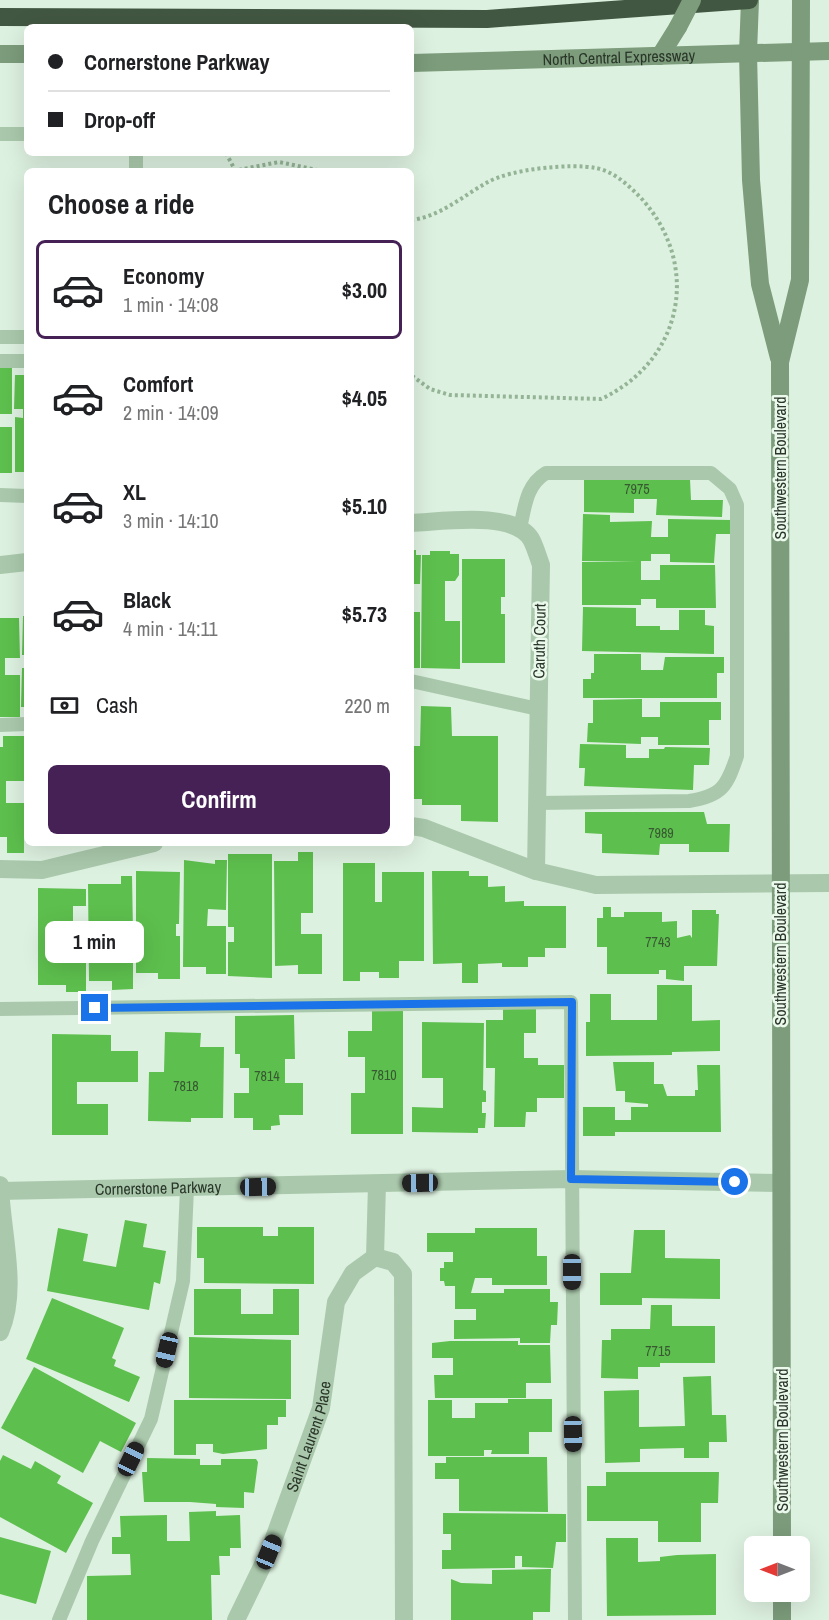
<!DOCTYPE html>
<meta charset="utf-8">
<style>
:root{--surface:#fff;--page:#f2f2f2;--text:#202124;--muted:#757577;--line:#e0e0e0;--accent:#452156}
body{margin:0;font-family:"Archivo Narrow",sans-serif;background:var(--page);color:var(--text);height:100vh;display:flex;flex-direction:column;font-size:22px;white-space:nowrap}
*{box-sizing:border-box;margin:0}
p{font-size:20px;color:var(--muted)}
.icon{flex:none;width:33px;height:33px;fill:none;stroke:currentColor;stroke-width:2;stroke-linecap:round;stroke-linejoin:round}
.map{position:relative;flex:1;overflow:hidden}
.details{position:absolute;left:24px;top:168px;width:390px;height:678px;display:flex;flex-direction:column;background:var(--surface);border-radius:9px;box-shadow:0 6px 24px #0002}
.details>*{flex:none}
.guide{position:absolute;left:24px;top:24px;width:390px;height:132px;border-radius:9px;box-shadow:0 6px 24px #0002;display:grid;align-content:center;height:132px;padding:0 24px;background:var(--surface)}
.needle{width:39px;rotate:270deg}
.controls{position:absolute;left:744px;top:1536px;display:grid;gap:12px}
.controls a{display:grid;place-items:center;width:66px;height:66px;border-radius:9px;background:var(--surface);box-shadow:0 6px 24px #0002;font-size:30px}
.end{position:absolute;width:27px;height:27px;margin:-14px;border:8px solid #1a73e8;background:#fff;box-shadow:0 0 0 3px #fff}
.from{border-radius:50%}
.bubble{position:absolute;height:42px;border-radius:9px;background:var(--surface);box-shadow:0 6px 24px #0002;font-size:20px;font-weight:800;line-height:42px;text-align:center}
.car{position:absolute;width:18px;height:36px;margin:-18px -9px;border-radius:8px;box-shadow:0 0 4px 2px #0007;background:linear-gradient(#222 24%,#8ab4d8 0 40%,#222 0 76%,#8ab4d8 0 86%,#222 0)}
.guide b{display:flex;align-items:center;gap:21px;height:57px;font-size:22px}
.guide b+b{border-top:2px solid var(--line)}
.guide i{width:15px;height:15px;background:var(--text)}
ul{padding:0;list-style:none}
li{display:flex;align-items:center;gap:18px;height:99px;margin:0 12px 9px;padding:0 12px;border:3px solid transparent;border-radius:9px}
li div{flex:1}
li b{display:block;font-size:22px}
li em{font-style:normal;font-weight:800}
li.active{border-color:var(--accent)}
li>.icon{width:54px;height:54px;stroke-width:1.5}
h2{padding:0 24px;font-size:27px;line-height:72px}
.pay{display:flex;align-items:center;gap:15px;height:66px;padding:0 24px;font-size:22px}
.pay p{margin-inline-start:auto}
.button{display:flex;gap:12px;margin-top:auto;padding:12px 24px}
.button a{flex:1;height:69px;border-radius:9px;background:var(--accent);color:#fff;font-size:24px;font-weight:800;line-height:69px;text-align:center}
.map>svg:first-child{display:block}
.building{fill:#5dbf4d}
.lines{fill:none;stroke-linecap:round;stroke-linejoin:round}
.path{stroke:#94b496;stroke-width:4;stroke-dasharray:3 3;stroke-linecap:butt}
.lane{stroke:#aac9ac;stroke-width:14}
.street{stroke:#aac9ac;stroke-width:18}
.secondary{stroke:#7c9c7b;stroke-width:18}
.highway{stroke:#425741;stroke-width:18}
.secondary-bridge{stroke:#7c9c7b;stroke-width:18}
.route{stroke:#1a73e8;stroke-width:8}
.labels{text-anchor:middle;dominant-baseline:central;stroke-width:5;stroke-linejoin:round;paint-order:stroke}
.number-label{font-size:14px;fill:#375832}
.street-label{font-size:16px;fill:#2a3629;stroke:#eaf9ec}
</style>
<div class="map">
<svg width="829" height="1620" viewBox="0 0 829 1620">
<rect width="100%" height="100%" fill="#ddf1e0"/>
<!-- building -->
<g class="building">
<rect x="0" y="368" width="12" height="46"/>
<path d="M15,375H27V472H15V417L23,418V409H14Z"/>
<rect x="0" y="427" width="12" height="46"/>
<path d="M690,479L691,500H723L722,517L656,515L657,499H634V513L584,512V480Z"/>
<path d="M583,514L610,515V522L652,521L651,537H668V519L731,520V534H716L714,563L670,562V554H651V561H641V580H660V565H715L716,608H656V599H641V605H582V562L637,561H582Z"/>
<path d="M411,550H416V555H421L420,584H411Z"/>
<path d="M430,551H450V554H459V575L455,581H445V621H460V669L421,668L422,555H430Z"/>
<path d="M462,559H505V597H501V614H505V663H462Z"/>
<path d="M583,607L636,608V626H660V630H679V610H705V625L714,626V654L582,651Z"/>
<rect x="411" y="612" width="9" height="56"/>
<path d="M23,616H27V655H22Z"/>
<path d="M0,618H19L20,658H5V675H20V717H0Z"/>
<path d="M594,654H641V670H663L665,657H724V673H717V698H583V679H591V673H594Z"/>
<path d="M22,668H27V707H21Z"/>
<path d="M642,699V717H660V702H721V720H709V745H658V737H641V744L587,742L588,723H593V700Z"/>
<path d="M421,706L451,707L452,736H498V822L461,821V805H422V799H411V746H420Z"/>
<path d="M3,736H25V781H6V803H24V853H7V837H0V747H3Z"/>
<path d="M580,744L626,745V758H649V749H664L665,747L710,748L709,765H694L693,790L584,786L585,768H579Z"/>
<path d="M585,812H704L707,824H730L729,852H689V844H660L659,855L602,853V834L585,833Z"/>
<path d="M298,852H313V913H301V934H322V974H298V965L275,966L274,861H298Z"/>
<path d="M228,854H272V978L228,976V942H234V927H228Z"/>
<path d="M184,860L215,864V860H227L226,910L208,909L207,926H226V974H206V967H183Z"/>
<path d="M343,863H375V902H382V872H424V961H399V978H379V972H360V981H343Z"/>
<path d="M136,871L180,872L179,924H176V936H180V979H158V973H136Z"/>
<path d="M432,871H469V876H488V887L505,886V902L524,901V906H566V948H545V957H528V967H502V963L478,964V983H462V963L433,964Z"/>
<path d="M121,876H132L133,932H114V945H133V989L112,990V981H89L88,884H121Z"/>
<path d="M38,888L86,889V906H73V945H86V992H66V985H38Z"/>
<path d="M603,907H611V917H624V912H662V922L677,921V938L690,935L692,938V910H716V914H719L717,966H684V981L666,979V970H659V974H607V947H597V918H603Z"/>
<path d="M657,985H692V1021L720,1020V1051L672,1052V1055L586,1056V1022H590V994H611V1020H657Z"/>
<path d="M372,1006H403V1134H351V1093H365V1057H348V1031H372Z"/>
<path d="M503,1007H536V1033H524V1058H538V1065H564V1098H537V1112H526L525,1127H494L495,1068H486V1020H503Z"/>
<path d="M294,1015L295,1059H285V1083H303V1115H279L280,1125L271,1126V1130H253V1118H234V1093H249V1068H240V1054H235V1016Z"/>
<path d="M422,1022L484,1023L483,1090L486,1091V1102H482V1113H486L485,1128H478V1133L412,1132V1107L443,1108V1078H422Z"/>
<path d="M165,1032L201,1033L200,1047H224L223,1118H191V1122L148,1121L149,1072H164Z"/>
<path d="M52,1034L111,1035V1051H138V1082H77V1104H108V1135H52Z"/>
<path d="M613,1062H654V1084H663L667,1096H695V1090H698L697,1065H720L721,1132H615V1136H583V1107H615V1120H631V1107H648V1104L625,1102V1091H616Z"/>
<path d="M125,1220L147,1224L143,1247L166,1251L160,1284L154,1282L149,1310L47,1291L58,1228L88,1234L83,1261L116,1267Z"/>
<path d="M197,1227H263V1236H278V1227H314V1284L204,1283V1258H197Z"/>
<path d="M475,1228H537V1256H547V1285H492V1278H475L471,1293H504V1289H550V1302H558L557,1325H551L550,1343H520V1338L454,1339V1320H476V1309H455V1286H445L444,1281H440V1268H444V1262H453V1252H427V1233H475Z"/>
<path d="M634,1230H665V1258L720,1259V1299L642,1298V1305H600V1273H631Z"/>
<path d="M194,1289H241V1314H273V1289H299V1335H194Z"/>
<path d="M52,1298L124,1328L112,1358L116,1360L114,1366L140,1377L129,1402L26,1359Z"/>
<path d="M651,1305H672V1326H715V1363H660V1367H638V1379L601,1378L602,1340H611V1329H650Z"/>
<path d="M189,1337L291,1340V1399L189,1398Z"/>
<path d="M450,1341H518V1345H550L551,1383H526V1398H435L434,1375H453V1358H432V1343Z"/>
<path d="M34,1367L136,1423L121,1452L100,1441L83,1473L1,1428Z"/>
<path d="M711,1376L712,1415H726L727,1442H709V1458H684V1448L640,1449V1462L605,1463L604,1391L639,1390V1427L685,1426L683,1377Z"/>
<path d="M508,1399H552V1432H529V1454H491L492,1450H484V1456H428V1400H452V1418H475V1403H508Z"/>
<path d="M174,1400H286V1417H278V1425H267V1449L223,1454L213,1452V1444H196V1455H174Z"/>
<path d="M3,1455L31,1469L35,1461L61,1476L57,1483L93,1503L66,1553L0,1517V1461Z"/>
<path d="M446,1457H547L548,1512L459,1511V1479H435V1463H446Z"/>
<path d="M147,1458L200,1459V1465H221V1459H256L258,1462L254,1493L244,1492V1508L216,1507V1504L190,1502H144L142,1472H147Z"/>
<path d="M606,1472H719L718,1503H701V1542H658V1521H587V1486H606Z"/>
<path d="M216,1511V1516L240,1515L241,1548H230V1556H219L220,1575H211L212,1620H87V1576L131,1575L130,1554H112V1537H121L120,1516L167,1515V1541H190L189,1512Z"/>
<path d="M443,1513L566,1514V1542H556L553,1568L522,1567V1556H515V1568L442,1569V1550H451V1534H443Z"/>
<path d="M0,1537L51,1551L36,1604L0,1594Z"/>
<path d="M606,1538H638V1562L660,1561V1557L677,1555L716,1554V1615L607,1616Z"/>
<path d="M551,1569L550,1612H533V1620H451V1579L461,1583L492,1584V1570Z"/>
</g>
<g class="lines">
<!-- path -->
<g class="path">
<path d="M226,153L235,170"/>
<path d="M233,171L279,162L322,171"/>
<path d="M411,220C440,217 464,195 488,182C511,169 571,163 596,168C615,172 628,185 641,198C702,265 683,361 601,399L450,395L430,389L411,375"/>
</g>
<!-- lane -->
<g class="lane">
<path d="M0,134H27"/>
<path d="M136,153V171"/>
<path d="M0,337H27"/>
<path d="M0,361H27"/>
<path d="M0,495L27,496"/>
<path d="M520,528C525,507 526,485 546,473H711L730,489L737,505V756C727,786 722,796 689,801L537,803"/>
<path d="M411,681L538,709"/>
<path d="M0,725L27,724"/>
<path d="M0,1009L571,1002L575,1620"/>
<path d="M59,1620L92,1541L151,1419L183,1281L187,1188"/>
</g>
<!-- street -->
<g class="street">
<path d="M411,523C441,522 513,510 531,539C535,546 538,557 541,565L536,871"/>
<path d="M0,565L27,562"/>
<path d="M411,826L424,828L536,871L596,885L829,883"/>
<path d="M0,869L42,870L154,843"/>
<path d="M0,1185C1,1230 19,1289 0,1332"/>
<path id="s1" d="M0,1191L571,1179L781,1183"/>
<path d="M375,1257L393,1262L403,1274L404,1620"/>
<path id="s2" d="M236,1620L269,1552L321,1408L336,1302L353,1273L375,1257L377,1184"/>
</g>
<!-- secondary -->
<g class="secondary">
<path d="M750,0L748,53L751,180L760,284L779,358"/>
<path d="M0,54H27"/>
<path d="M660,56L678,27"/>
<path id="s3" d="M411,63L829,51"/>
<path d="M782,1546L780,362L800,280L801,0"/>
<path d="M782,1592V1620"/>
</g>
<!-- highway -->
<path class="highway" d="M0,17L487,19L749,0"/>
<!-- secondary-bridge -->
<path class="secondary-bridge" d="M678,27L692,0"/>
</g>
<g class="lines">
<!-- route -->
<path class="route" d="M95,1008L572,1002L571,1179L735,1182"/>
</g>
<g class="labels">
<!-- number labels -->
<g class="number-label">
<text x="637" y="489">7975</text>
<text x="661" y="833">7989</text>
<text x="658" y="942">7743</text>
<text x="384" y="1075">7810</text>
<text x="267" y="1076">7814</text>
<text x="186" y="1086">7818</text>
<text x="658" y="1351">7715</text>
</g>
<!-- street labels -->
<g class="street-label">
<text stroke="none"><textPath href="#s3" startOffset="208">North Central Expressway</textPath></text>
<text transform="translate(780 468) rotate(-90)">Southwestern Boulevard</text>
<text transform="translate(539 641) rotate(-89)">Caruth Court</text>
<text transform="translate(780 954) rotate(-90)">Southwestern Boulevard</text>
<text stroke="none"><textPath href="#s1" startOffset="158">Cornerstone Parkway</textPath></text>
<text stroke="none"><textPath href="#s2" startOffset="198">Saint Laurent Place</textPath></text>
<text transform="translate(782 1440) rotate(-90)">Southwestern Boulevard</text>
</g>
</g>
</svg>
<div class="controls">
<a><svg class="needle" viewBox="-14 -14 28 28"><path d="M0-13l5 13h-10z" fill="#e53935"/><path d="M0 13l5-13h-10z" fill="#757577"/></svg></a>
</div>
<i class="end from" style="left:735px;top:1182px"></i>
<i class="end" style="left:95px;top:1008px"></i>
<div class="bubble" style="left:45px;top:921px;width:99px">1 min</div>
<i class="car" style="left:420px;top:1183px;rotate:269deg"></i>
<i class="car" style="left:258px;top:1187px;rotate:89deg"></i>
<i class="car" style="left:572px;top:1272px;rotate:180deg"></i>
<i class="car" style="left:167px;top:1350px;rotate:193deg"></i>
<i class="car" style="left:573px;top:1434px;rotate:179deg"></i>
<i class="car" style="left:131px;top:1459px;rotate:26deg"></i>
<i class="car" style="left:269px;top:1552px;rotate:22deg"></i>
<div class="guide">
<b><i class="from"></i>Cornerstone Parkway</b>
<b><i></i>Drop-off</b>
</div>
<section class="details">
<h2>Choose a ride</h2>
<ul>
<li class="active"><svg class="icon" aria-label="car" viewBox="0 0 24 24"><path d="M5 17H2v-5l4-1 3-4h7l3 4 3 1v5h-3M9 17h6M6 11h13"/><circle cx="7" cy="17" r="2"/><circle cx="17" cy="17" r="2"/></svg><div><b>Economy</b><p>1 min · 14:08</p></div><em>$3.00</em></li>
<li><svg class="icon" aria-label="car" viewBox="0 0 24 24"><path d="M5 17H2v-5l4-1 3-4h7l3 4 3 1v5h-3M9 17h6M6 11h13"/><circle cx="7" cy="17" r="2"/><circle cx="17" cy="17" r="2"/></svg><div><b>Comfort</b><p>2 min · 14:09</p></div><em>$4.05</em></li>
<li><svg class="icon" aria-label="car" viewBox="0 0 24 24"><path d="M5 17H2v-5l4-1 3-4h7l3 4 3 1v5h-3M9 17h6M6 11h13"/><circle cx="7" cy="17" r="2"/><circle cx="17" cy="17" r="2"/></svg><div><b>XL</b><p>3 min · 14:10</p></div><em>$5.10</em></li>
<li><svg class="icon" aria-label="car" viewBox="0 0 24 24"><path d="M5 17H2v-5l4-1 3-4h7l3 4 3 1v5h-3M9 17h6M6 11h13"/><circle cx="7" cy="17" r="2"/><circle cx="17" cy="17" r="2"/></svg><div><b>Black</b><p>4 min · 14:11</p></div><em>$5.73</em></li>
</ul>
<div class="pay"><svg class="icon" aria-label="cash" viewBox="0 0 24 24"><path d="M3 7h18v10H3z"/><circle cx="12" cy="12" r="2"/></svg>Cash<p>220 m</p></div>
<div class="button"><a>Confirm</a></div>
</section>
</div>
